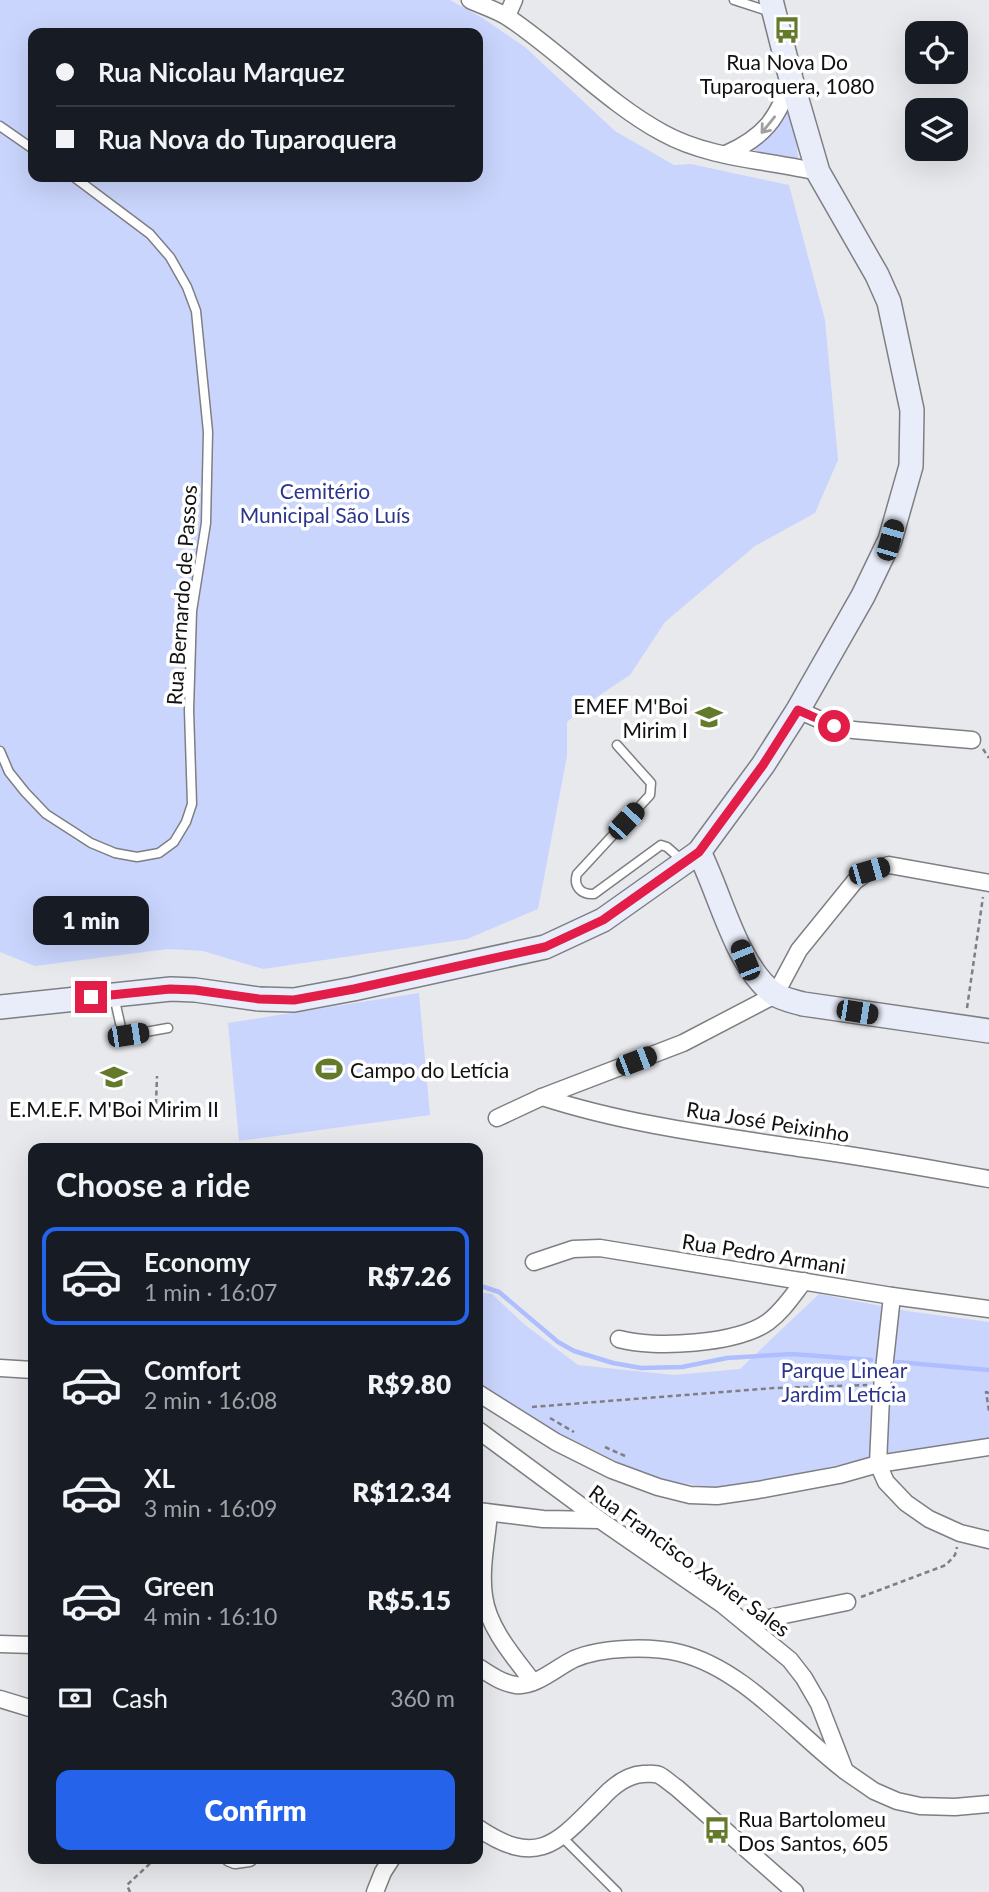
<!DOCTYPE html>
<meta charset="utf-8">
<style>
:root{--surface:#171b24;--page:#20242c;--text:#f1f3f6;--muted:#9ea1a6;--line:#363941;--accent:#2563eb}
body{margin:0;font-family:Lato,sans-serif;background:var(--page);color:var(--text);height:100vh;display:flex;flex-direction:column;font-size:26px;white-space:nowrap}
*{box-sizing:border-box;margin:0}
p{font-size:23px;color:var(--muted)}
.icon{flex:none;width:38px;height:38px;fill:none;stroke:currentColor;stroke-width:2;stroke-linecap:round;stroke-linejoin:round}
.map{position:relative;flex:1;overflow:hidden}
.details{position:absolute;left:28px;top:1143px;width:455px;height:721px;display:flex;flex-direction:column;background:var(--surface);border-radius:14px;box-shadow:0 7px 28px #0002}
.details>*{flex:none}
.banner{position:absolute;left:28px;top:28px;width:455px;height:154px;border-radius:14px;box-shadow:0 7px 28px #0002;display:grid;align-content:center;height:154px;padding:0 28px;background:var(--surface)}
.fabs{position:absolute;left:905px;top:21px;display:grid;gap:14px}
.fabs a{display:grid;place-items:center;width:63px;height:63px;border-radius:14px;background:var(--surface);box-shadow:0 7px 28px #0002;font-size:35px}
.end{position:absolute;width:32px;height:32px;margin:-16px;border:9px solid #e11d48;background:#fff;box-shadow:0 0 0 4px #fff}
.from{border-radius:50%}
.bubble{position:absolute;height:49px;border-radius:14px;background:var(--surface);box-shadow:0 7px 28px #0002;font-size:23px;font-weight:800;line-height:49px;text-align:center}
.car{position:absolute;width:21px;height:42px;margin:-21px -10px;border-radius:9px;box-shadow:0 0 5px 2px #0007;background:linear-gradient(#222 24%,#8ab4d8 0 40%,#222 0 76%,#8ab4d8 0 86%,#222 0)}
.banner b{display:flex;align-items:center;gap:24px;height:66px;font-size:26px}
.banner b+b{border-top:2px solid var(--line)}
.banner i{width:18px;height:18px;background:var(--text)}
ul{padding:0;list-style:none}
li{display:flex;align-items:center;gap:21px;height:98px;margin:0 14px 10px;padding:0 14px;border:4px solid transparent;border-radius:14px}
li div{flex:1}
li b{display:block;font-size:26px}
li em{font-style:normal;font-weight:800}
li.active{border-color:var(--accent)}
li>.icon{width:63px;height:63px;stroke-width:1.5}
h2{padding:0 28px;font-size:32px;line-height:84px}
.pay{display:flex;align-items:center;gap:18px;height:77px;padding:0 28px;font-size:26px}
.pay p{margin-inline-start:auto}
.action{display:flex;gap:14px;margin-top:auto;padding:14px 28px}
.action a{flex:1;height:80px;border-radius:14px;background:var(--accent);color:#fff;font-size:28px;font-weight:800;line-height:80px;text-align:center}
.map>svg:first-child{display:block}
.green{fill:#cad5fd;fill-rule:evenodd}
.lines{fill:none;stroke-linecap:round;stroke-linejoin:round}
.stream{stroke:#aebefe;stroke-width:4.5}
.lane-casing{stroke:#7e7f83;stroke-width:11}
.street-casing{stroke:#7e7f83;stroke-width:19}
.secondary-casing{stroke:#7e7f83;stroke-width:26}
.path{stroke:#7f7f82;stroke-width:2.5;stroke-dasharray:5 3.5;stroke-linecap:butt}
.lane{stroke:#fff;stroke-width:8}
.street{stroke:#fff;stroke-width:16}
.secondary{stroke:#e9edfa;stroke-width:23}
.oneway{stroke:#a0a0a1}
.route{stroke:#e11d48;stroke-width:9}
.labels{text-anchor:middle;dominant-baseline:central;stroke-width:7;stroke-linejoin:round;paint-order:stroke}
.poi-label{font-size:21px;fill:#111113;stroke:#fff}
.park-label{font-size:21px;fill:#2c348c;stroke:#fff}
.street-label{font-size:21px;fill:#111113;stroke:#fff}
</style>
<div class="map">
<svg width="989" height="1892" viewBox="0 0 989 1892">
<rect width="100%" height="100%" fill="#e8e9ed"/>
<!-- green -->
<g class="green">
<path d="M0,0H450L484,19L525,47L615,131L674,165L691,164L789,185L825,320L838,460L815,513L755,546L665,622L630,675L588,703L567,722V756L538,909L467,939L263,969L203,951L168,949L35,966L0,952ZM33,33H478V177H33Z"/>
<path d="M792,102L799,166L754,150Z"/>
<path d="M419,993L430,1115L239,1141L228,1023Z"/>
<path d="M478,1292L492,1294L524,1324L578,1365L674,1375L740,1369L819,1294L907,1311L989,1322V1442L901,1451L752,1484L717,1488L653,1479L553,1430L478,1384Z"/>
</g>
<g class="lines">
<!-- stream -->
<g class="stream">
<path d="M478,1285L499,1292L558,1342L574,1351L613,1363L641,1368L682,1367L727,1358L792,1354L871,1360"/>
<path d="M897,1362L989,1370"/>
</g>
<defs>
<g id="lane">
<path d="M734,0L771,12"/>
<path d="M0,126L33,149"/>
<path d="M617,745L651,783L650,795L577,874C573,886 581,895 594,894L661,845L667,847L683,861"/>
<path d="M0,751L9,772L25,792L46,814L91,843L115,853L137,857L159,853L174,842L186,822L192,804L189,710L192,611L206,523L208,432L196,311L187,287L170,257L150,234L74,177"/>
<path d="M114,996L122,1032L128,1035L168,1028"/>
<path d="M563,1838L617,1892"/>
</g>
<g id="street">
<path d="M470,0C483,6 497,10 509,18C561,53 609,104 663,133C710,159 768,160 818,172"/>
<path d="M507,16L514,0"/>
<path d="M726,154C764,137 778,119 791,79"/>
<path d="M798,710L834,726L853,730L972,740"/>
<path d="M542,1097C625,1124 712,1135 799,1148C862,1156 926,1168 989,1179"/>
<path d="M497,1118L542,1097L683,1043L775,995L799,950L855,881L869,871L889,865L989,883"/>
<path d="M534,1262L573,1249L600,1248L892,1296L989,1309"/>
<path d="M892,1296L881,1397L878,1464L886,1482L906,1503L929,1519L960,1533L989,1540"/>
<path d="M619,1339C654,1349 737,1344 768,1322C783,1311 793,1295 804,1281"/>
<path d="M0,1368L33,1370"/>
<path d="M478,1393L556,1442L612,1470L658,1487L690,1495L717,1496L758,1490L839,1475L878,1464L989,1447"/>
<path d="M478,1430L600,1520L723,1605L790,1660L804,1678L819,1704L845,1771L874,1791L897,1801L920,1806L955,1807L989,1804"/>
<path d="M478,1511L543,1519L600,1520"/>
<path d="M489,1513C487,1539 480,1569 484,1596C488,1628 514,1657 533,1682"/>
<path d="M745,1623L847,1602"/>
<path d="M0,1644L33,1645"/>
<path d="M478,1667C490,1674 501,1683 516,1685C536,1687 557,1667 574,1659C602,1647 650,1646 680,1653C744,1669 793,1731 844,1770"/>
<path d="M0,1699L33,1709"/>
<path d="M478,1828C539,1869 558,1842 602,1798C613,1786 626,1775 643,1774C649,1774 654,1773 659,1775C665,1778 671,1784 677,1788L795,1892"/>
<path d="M230,1858L235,1860L249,1858"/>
<path d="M375,1892L383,1872L392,1858"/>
</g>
<g id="secondary">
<path d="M699,852C720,893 736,965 773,993C781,999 793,1001 803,1004L989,1031"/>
<path d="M0,1007L171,989L195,990L259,999L294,1000L353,989L545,947L603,920L699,852L763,765L798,710L863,596L890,540L911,466L912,410L889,302L877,275L818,172L791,79L771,0"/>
</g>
</defs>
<!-- lane casing -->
<use href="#lane" class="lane-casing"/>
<!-- street casing -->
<use href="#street" class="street-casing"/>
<!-- secondary casing -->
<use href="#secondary" class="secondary-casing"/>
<!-- path -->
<g class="path">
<path d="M983,749L989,758"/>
<path d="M967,1008L983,897"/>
<path d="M156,1104L157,1076"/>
<path d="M989,1393L986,1392L989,1411"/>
<path d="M532,1407L774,1388L867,1385"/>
<path d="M550,1418L574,1432"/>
<path d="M605,1447L625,1456"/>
<path d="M861,1597L946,1565L955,1555L957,1547"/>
<path d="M130,1892L127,1885L156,1858"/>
</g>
<!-- lane -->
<use href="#lane" class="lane"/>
<!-- street -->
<use href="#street" class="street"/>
<!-- secondary -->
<use href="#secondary" class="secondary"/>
</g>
<!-- one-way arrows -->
<defs><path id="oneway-shaft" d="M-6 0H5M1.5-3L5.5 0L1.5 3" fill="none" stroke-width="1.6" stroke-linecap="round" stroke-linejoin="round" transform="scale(1.75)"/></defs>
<use class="oneway" href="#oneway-shaft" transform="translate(768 125) rotate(129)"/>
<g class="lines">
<!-- route -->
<path class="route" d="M91,997L170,989L195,990L259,999L294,1000L354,989L545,947L603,920L699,852L763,765L798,710L834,726"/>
</g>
<!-- icons -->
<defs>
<symbol id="bus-bare" viewBox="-9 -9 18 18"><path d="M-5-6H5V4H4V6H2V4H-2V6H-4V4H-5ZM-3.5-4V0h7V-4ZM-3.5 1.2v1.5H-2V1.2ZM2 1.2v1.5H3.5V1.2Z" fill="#647a2b" stroke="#fff" stroke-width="2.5" paint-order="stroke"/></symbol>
<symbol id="school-bare" viewBox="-9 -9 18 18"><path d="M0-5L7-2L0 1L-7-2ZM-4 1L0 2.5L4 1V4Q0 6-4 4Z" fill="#647a2b" stroke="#fff" stroke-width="2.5" paint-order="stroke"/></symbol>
<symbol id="stadium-bare" viewBox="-9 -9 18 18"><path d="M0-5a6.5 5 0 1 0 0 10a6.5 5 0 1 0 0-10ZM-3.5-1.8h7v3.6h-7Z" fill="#647a2b" stroke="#fff" stroke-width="2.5" paint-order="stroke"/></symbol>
</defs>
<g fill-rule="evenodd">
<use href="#bus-bare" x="768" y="11" width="38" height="38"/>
<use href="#school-bare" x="690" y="698" width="38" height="38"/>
<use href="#stadium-bare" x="310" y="1050" width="38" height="38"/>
<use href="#school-bare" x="95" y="1058" width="38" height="38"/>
<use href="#bus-bare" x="698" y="1811" width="38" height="38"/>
</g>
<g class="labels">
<!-- poi labels -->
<g class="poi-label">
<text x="787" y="61">Rua Nova Do<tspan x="787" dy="24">Tuparoquera, 1080</tspan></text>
<text x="688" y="705" text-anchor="end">EMEF M'Boi<tspan x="688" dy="24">Mirim I</tspan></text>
<text x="350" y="1069" text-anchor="start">Campo do Letícia</text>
<text x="114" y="1108">E.M.E.F. M'Boi Mirim II</text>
<text x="738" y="1818" text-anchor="start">Rua Bartolomeu<tspan x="738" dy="24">Dos Santos, 605</tspan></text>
</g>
<!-- park labels -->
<g class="park-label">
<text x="325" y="490">Cemitério<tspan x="325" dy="24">Municipal São Luís</tspan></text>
<text x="844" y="1369">Parque Linear<tspan x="844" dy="24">Jardim Letícia</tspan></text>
</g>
<!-- street labels -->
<g class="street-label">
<text transform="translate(181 595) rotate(-86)">Rua Bernardo de Passos</text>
<text transform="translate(768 1121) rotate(9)">Rua José Peixinho</text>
<text transform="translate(764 1253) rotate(9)">Rua Pedro Armani</text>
<text transform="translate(690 1560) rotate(36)">Rua Francisco Xavier Sales</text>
</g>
</g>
</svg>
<div class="fabs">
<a><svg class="icon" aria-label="locate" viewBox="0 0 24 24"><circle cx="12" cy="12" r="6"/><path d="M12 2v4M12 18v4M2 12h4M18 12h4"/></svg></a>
<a><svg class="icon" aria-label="layers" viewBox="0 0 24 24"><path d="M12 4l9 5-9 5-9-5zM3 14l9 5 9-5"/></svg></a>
</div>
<i class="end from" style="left:834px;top:726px"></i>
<i class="end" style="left:91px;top:997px"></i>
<div class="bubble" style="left:33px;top:896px;width:116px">1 min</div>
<i class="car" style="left:890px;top:540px;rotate:16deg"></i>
<i class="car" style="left:626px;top:821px;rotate:43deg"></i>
<i class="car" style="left:869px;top:871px;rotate:74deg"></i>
<i class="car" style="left:745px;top:960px;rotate:338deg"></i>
<i class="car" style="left:857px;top:1012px;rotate:99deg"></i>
<i class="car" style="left:128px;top:1035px;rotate:81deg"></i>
<i class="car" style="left:636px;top:1061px;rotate:69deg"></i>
<div class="banner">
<b><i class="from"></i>Rua Nicolau Marquez</b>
<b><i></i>Rua Nova do Tuparoquera</b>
</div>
<section class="details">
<h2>Choose a ride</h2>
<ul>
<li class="active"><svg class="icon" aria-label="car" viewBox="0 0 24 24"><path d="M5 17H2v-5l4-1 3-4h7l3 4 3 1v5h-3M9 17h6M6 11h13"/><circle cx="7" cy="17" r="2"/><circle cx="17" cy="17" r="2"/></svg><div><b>Economy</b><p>1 min · 16:07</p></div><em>R$7.26</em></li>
<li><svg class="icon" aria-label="car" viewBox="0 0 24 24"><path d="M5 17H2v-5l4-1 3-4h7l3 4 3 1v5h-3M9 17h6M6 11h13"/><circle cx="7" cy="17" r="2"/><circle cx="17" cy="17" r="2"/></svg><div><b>Comfort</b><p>2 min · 16:08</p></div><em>R$9.80</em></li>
<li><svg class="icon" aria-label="car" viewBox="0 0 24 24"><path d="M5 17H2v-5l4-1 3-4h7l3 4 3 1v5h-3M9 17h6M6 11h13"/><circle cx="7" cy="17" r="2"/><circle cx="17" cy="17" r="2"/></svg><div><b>XL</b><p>3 min · 16:09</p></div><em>R$12.34</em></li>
<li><svg class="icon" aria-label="car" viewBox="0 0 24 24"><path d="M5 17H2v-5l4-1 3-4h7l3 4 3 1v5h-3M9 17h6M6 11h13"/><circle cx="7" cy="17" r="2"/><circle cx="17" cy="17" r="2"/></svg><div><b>Green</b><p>4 min · 16:10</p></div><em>R$5.15</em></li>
</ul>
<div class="pay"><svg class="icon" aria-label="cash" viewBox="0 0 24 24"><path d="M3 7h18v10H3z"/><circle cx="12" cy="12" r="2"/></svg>Cash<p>360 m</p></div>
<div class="action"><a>Confirm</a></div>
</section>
</div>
